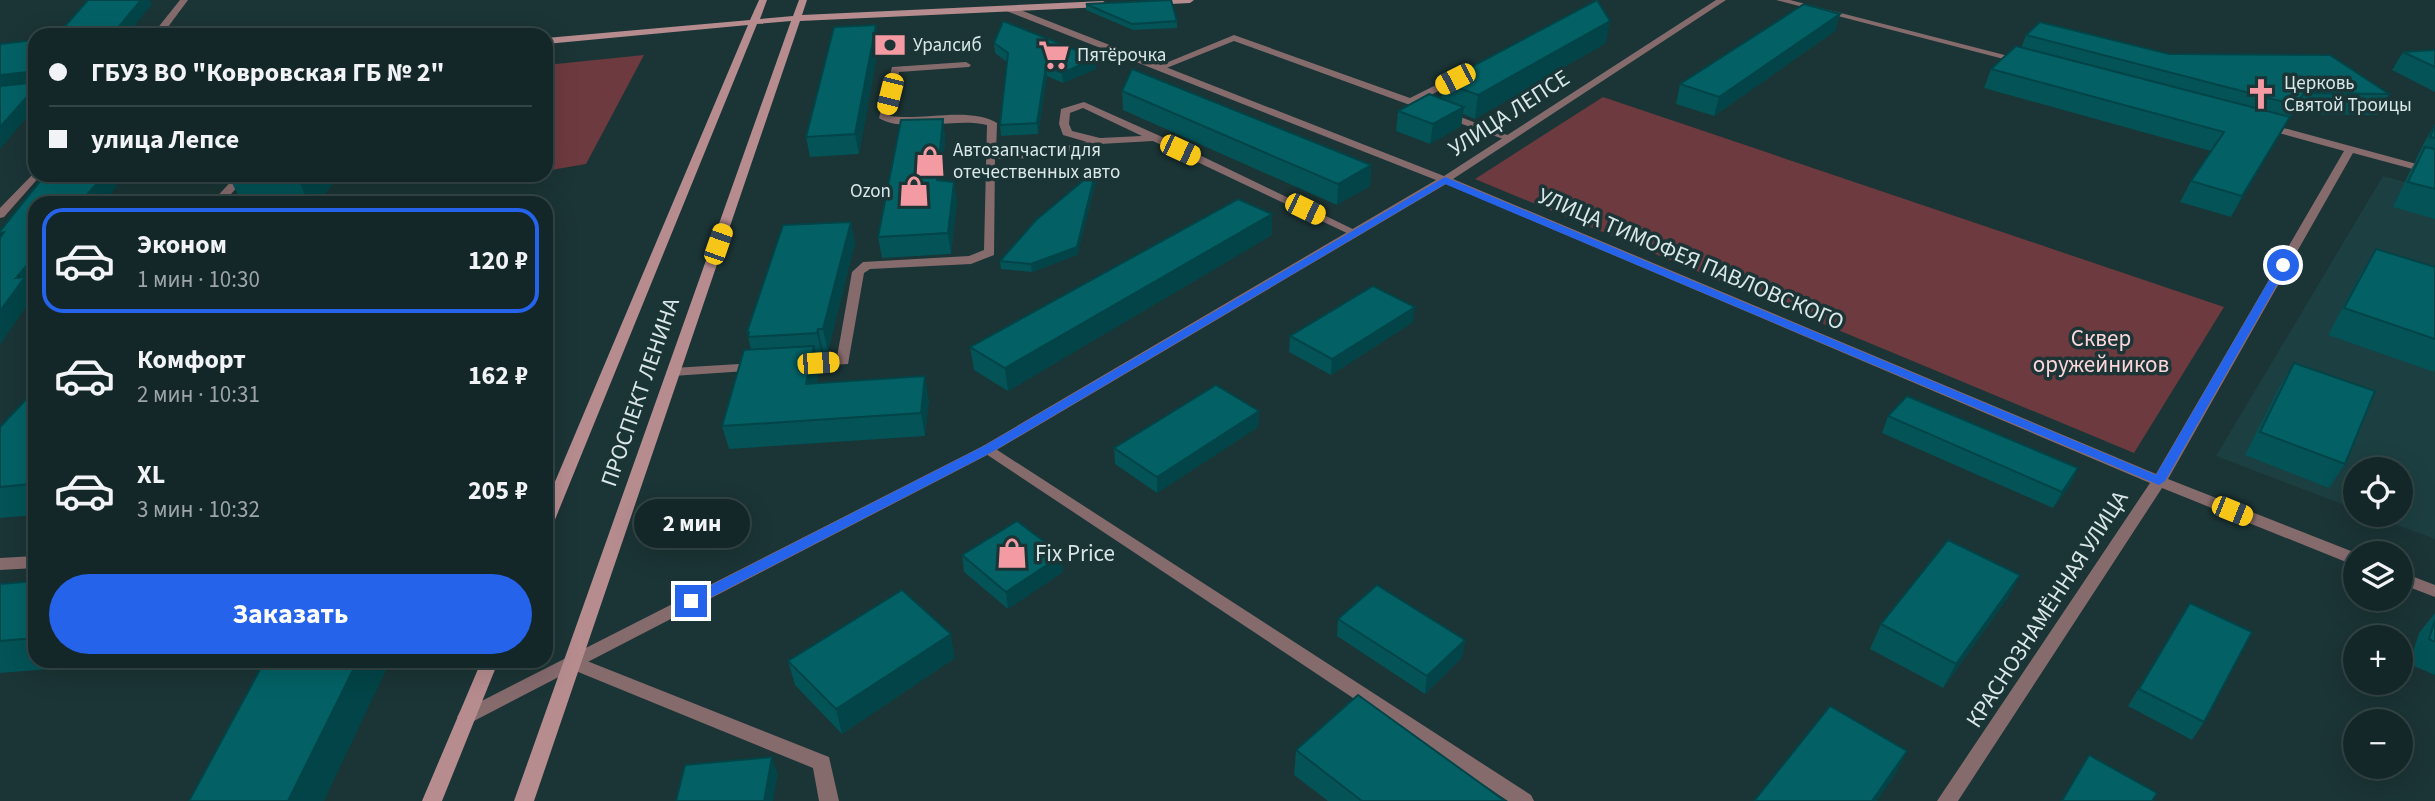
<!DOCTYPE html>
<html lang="ru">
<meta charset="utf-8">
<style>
:root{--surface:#142728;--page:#213334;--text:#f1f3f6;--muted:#9da5a8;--line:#334445;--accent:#2563eb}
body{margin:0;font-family:"Source Sans 3",sans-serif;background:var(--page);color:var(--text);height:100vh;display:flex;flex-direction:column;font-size:26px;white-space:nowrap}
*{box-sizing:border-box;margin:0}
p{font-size:23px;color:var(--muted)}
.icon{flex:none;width:38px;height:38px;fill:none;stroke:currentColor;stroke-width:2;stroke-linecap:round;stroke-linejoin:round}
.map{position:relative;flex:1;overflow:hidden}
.sheet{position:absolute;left:28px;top:196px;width:525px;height:472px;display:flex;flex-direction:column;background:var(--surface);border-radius:21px;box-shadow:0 7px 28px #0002,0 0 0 2px var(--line)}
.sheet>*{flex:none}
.banner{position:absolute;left:28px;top:28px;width:525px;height:154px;border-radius:21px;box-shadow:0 7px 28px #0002,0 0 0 2px var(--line);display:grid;align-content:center;height:154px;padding:0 21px;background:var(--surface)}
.buttons{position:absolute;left:2343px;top:457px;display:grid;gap:14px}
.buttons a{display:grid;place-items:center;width:70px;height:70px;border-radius:50%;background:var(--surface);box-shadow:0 7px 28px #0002,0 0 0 2px var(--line);font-size:35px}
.end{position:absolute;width:32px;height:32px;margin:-16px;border:9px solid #2563eb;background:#fff;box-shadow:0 0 0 4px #fff}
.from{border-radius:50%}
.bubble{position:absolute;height:49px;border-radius:24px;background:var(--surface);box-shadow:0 7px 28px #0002,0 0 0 2px var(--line);font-size:23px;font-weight:700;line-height:49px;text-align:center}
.car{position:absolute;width:21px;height:42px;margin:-21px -10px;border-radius:9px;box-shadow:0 0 5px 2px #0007;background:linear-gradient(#f5c518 24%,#345 0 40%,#f5c518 0 76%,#345 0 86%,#f5c518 0)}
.banner b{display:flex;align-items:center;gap:24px;height:66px;font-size:26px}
.banner b+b{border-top:2px solid var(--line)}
.banner i{width:18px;height:18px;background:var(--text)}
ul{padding:12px 0 0;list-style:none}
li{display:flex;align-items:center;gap:21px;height:105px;margin:0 14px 10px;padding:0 7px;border:4px solid transparent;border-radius:21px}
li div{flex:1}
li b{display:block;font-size:26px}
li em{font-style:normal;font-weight:700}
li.current{border-color:var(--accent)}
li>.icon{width:63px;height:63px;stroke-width:1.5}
.primary-button{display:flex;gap:14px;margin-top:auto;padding:14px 21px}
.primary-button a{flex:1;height:80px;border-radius:42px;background:var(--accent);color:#fff;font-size:28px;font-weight:700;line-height:80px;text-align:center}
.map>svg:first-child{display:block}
.built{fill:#1c3f41}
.green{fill:#6d3a3f}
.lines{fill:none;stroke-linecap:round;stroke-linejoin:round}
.service{fill:#866b6d;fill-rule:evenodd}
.minor{fill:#866b6d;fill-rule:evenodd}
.secondary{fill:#b68c8f;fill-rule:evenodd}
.wall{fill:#035357}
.shaded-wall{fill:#024447}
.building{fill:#036165;stroke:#024447;stroke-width:2}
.route{fill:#2563eb}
.labels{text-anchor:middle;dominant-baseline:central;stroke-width:7;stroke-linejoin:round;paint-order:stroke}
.far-poi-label{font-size:19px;fill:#d9e7e8;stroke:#1b3435;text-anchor:start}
.street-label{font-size:23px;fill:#d9e7e8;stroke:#1b3435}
.park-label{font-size:23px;fill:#fbd5d8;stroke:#1b3435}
.poi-label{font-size:23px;fill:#d9e7e8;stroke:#1b3435;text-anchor:start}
</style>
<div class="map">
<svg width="2435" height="801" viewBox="0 0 2435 801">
<rect width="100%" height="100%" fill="#1b3435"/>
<!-- built -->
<path class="built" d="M2383,176L2435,190V539L2370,515L2401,514V469H2356L2355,509L2216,456Z"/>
<!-- green -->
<g class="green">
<path d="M644,55L586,164L551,170L546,162V65Z"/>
<path d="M1603,97L2224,307L2134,453L1475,179Z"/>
</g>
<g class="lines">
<!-- service -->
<g class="service">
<path d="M1234,35L1410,98L1456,75H1462V79L1419,101L1515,138L1510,141L1506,140L1234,41L1164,69L1156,67Z"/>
<path d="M966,62L971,65L969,67L899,72L890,116C921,121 970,106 997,123L996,153L1034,152L1087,142L1063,135L1059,124L1061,109L1084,102L1160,136L1361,233L1359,235H1351L1153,141L1100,144L1095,147L1034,158L995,159L994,255L971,264L870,269L864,273L848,364L796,367L794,364L796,361L801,360L837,357L852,272L863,262L969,256L984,250L987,125C956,117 904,134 879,118L892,67ZM1083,108L1142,136L1100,138L1072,131L1069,124L1070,113Z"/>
<path d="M237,175H248L223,203H211Z"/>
<path d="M756,363L763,367L761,370L673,376L666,372L673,368Z"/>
<path d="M988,444L1531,795L1534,801H1508L983,452L981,449L983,446Z"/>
<path d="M35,556V568L0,570V558Z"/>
<path d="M572,655L829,757L839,801H819L813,768L566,667L563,662L566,657Z"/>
</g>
<!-- minor -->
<g class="minor">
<path d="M180,0H188L162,35H152Z"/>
<path d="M1716,0H1726L1453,179L2156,474L2344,151L2261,128V124H2269L2435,169V175L2353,153L2168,479L2356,553V566L2162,488L1958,801H1937L2150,483L1446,184L993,452L472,722L466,724L460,722L457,717L460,712L983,446L1436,180L1004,10V6H1010L1444,176Z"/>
<path d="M1776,0H1790L2028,61L2023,64Z"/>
<path d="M35,172V175H41L4,217L0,218V208Z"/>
<path d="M2401,572L2435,585V597L2401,584Z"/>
</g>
<!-- secondary -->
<g class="secondary">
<path d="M759,0H767L760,19L793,16L799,0H807L802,15L1103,1L1107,4L1103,7L800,21L534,801H514L791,21L757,24L554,522L552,526L546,527V503L748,25L546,44V38L750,20Z"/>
<path d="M1149,0H1194L1190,3L1151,5L1147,2Z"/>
<path d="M481,662H498L442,801H422Z"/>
</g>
</g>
<!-- wall -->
<g class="wall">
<path d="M1086,4L1177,21V28L1133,30L1086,10Z"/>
<path d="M1840,14L1835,31L1714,116L1676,104L1680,84Z"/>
<path d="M876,25L879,43L859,154L810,157L806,137Z"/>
<path d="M2026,35L2169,54L2389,94L2377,115L2292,114L2231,217L2180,202L2191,181L2211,151L1984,88L1991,69L2021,48Z"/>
<path d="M994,43L1096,69L1063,83L1047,76L1038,134L1001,136L1000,125L1007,62L995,53Z"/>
<path d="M1606,43L1475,119L1463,114L1461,126L1430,144L1396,131L1398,111L1441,99L1443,82Z"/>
<path d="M2435,50V92L2392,70L2403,52Z"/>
<path d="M1122,91L1371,165L1370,186L1337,205L1123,110Z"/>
<path d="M943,119L945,138L942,180L954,182L957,202L951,254L882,258L878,237Z"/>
<path d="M2435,124V219L2393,207L2410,171L2416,161H2415L2425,141Z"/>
<path d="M1096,170L1097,177L1077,255L1032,272L1001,269L1000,261Z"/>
<path d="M340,175L317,203H242L231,181Z"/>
<path d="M851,222L855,243L828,351L823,352L822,355L817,356L820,368L816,383L929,399L925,436L729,449L722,426L751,350L747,332Z"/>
<path d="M1272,235L1008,391L974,370L970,347Z"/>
<path d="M2376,249L2435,267V369L2434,372L2328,335L2360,275Z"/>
<path d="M1413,322L1331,375L1289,352L1290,336Z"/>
<path d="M2294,363L2345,464L2329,488L2245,455L2280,386Z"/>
<path d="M35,390V515L0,518V427Z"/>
<path d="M1259,411L1258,427L1157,493L1115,464L1114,448Z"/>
<path d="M1888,416L2078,468L2070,485L2053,508L1882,433Z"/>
<path d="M962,555L1063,572L1008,609L964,572Z"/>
<path d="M2020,575L2007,599L1943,688L1870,649L1881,624Z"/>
<path d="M35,581V662H136L0,673V584Z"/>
<path d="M2190,603L2204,722L2192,740L2128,706Z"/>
<path d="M2435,613V675L2409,664L2419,633Z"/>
<path d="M1338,619L1465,640L1462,657L1425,694L1337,636Z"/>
<path d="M955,658L842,734L795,685L788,661Z"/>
<path d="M1296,750L1505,801H1328L1294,775Z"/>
</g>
<!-- shaded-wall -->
<g class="shaded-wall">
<path d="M141,0H151L150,1L152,4L127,35H112Z"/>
<path d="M1840,14L1835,31L1714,116L1719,97Z"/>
<path d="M1610,21L1606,43L1475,119L1478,95Z"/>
<path d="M876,25L879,43L859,154L855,134Z"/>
<path d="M1096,58V69L1063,83L1062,73Z"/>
<path d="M1046,66L1047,76L1038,134L1037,123Z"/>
<path d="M28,72L35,84L0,88V75Z"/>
<path d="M35,88V108L0,149V127Z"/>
<path d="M1464,107L1461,126L1430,144L1433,124Z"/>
<path d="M2290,117L2279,136L2231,217L2242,196Z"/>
<path d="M943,119L945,138L940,200L937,180Z"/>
<path d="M1371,165L1370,186L1337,205L1338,184Z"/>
<path d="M1096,170L1097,177L1077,255L1032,272L1031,264Z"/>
<path d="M101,175H117L113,179L117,186L103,203H80Z"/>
<path d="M299,175H340L317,203H309L297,177Z"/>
<path d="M954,182L957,202L951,254L948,233Z"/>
<path d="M1272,214V235L1008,391L1005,368Z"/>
<path d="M851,222L855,243L828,351L823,329Z"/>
<path d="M35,256V285L32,288L35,294L0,345V311L16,278Z"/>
<path d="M1415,307L1413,322L1331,375L1332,359Z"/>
<path d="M818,329L823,352L822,355L817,333Z"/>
<path d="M814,346L820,368L811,406L806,384Z"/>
<path d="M925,376L929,399L925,436L921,413Z"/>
<path d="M1259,411L1258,427L1157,493V477Z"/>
<path d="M2078,468L2070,485L2053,508L2062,492Z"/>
<path d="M35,480V490L31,484Z"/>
<path d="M1062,555L1063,572L1008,609L1006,592Z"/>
<path d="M2020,575L2007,599L1943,688L1956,664Z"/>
<path d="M951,634L955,658L842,734L836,709Z"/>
<path d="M1465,640L1462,657L1425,694L1427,676Z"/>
<path d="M357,662H390L324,801H288Z"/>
<path d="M1907,751L1895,775L1877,801H1872Z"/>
<path d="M772,757L778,774L773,801H764Z"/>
</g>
<!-- building -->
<g class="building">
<path d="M88,0H141L112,35H57Z"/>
<path d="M1171,0L1177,21L1132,24L1086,4Z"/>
<path d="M1597,0L1610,21L1478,95L1443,82Z"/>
<path d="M1804,4L1840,14L1719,97L1680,84Z"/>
<path d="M1003,21L1096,58L1062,73L1046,66L1037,123L1000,125L1008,53L994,43Z"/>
<path d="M2040,22L2169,54L2330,55L2389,94L2304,93L2296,105L2026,35Z"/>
<path d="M876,25L855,134L806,137L834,27Z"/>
<path d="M35,40V88L0,127V86L28,83L31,75L28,72L0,75V44Z"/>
<path d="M2016,46L2290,117L2242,196L2191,181L2224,132L1991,69Z"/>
<path d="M2435,50V67L2403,52Z"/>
<path d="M1132,69L1371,165L1338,184L1122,91Z"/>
<path d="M1429,94L1464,107L1433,124L1398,111Z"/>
<path d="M943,119L937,180L954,182L948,233L878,237L901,120Z"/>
<path d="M2435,126V138L2430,137Z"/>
<path d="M2425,147L2435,149V189L2408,182Z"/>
<path d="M1096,170L1077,247L1031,264L1000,261L1036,220Z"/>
<path d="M45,175H104L80,203H35V256L16,278L25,277L0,311V238L4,232L0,233V231Z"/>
<path d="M236,175H299L297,177L231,181Z"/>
<path d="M1238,199L1272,214L1005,368L970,347Z"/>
<path d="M851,222L823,329H818L817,333L748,337L749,332H747L783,225Z"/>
<path d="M2376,249L2435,267V339L2344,308Z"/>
<path d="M1373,286L1415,307L1332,359L1290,336Z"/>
<path d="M814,346L806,384L925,376L921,413L722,426L744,350Z"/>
<path d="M2294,363L2375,391L2345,464L2260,432Z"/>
<path d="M1216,385L1259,411L1157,477L1114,448Z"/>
<path d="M35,390V480L31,484L0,487V427Z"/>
<path d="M1907,396L2078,468L2062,492L1888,416Z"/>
<path d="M1017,521L1062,555L1006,592L962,555Z"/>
<path d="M1948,540L2020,575L1956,664L1881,624Z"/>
<path d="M35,581V638L0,641V584Z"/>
<path d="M1377,585L1465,640L1427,676L1338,619Z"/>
<path d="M902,590L951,634L836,709L788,661Z"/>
<path d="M2190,603L2252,632L2204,722L2139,689Z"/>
<path d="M2435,620V642L2429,639Z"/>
<path d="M264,662H357L288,801H189Z"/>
<path d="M1358,695L1505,801H1362L1296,750Z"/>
<path d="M1830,706L1907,751L1872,801H1754Z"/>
<path d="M2089,755L2157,793L2152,801H2062Z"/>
<path d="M772,757L764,801H676L685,765Z"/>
</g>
<!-- route -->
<path class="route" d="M1445,177L2156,475L2278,265L2283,262L2288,265L2165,481L2159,485L1445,184L992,452L696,605L691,606L684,601L686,598L984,446Z"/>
<!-- icons -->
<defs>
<symbol id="bank-bare" viewBox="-9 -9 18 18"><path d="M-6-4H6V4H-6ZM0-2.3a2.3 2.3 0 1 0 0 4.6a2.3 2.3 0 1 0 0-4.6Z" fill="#f49aa3" stroke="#1b3435" stroke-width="2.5" paint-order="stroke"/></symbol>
<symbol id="supermarket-bare" viewBox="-9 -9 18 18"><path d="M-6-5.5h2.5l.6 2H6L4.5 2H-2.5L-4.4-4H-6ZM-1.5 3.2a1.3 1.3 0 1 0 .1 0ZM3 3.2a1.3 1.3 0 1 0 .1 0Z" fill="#f49aa3" stroke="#1b3435" stroke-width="2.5" paint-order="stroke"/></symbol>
<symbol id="church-bare" viewBox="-9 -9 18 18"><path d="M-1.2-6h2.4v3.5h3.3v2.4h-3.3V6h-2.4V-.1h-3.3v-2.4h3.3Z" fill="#f49aa3" stroke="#1b3435" stroke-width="2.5" paint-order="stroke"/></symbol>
<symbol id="shop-bare" viewBox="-9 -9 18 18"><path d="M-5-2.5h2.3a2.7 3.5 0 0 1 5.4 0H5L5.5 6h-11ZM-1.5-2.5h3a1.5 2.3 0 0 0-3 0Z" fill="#f49aa3" stroke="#1b3435" stroke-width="2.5" paint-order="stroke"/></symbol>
</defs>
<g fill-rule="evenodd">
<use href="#bank-bare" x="868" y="23" width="44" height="44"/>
<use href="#supermarket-bare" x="1032" y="33" width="44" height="44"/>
<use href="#church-bare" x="2239" y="72" width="44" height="44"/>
<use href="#shop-bare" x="908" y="139" width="44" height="44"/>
<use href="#shop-bare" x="892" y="169" width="44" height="44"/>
<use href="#shop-bare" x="990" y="531" width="44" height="44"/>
</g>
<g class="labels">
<!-- far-poi labels -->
<g class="far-poi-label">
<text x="913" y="45">Уралсиб</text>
<text x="1077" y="55">Пятёрочка</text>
<text x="2284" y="83">Церковь<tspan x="2284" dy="22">Святой Троицы</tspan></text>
<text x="953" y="150">Автозапчасти для<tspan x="953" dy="22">отечественных авто</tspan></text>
<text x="891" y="191" text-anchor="end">Ozon</text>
</g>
<!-- street labels -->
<g class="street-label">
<text transform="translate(1509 113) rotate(-33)">УЛИЦА ЛЕПСЕ</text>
<text transform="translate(1691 259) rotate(23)">УЛИЦА ТИМОФЕЯ ПАВЛОВСКОГО</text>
<text transform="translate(640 392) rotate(-71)">ПРОСПЕКТ ЛЕНИНА</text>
<text transform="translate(2047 609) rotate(-57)">КРАСНОЗНАМЁННАЯ УЛИЦА</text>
</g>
<!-- park labels -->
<g class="park-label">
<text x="2101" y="338">Сквер<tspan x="2101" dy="26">оружейников</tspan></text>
</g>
<!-- poi labels -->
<g class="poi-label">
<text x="1035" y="553">Fix Price</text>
</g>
</g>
</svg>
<div class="buttons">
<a><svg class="icon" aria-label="locate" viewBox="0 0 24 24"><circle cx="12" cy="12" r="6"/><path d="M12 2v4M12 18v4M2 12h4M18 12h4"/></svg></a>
<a><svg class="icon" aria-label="layers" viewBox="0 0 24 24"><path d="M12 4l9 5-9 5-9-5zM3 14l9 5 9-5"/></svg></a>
<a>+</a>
<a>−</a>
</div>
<i class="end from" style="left:2283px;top:265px"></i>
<i class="end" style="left:691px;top:601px"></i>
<div class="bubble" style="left:634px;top:499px;width:116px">2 мин</div>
<i class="car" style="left:1455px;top:79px;rotate:243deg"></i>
<i class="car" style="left:890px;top:94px;rotate:194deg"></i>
<i class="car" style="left:1180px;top:150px;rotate:115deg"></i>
<i class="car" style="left:1305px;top:209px;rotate:116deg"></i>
<i class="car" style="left:718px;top:244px;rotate:19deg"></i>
<i class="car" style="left:818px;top:363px;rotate:86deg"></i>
<i class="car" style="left:2232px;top:511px;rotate:112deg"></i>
<div class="banner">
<b><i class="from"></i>ГБУЗ ВО &quot;Ковровская ГБ № 2&quot;</b>
<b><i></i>улица Лепсе</b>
</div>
<section class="sheet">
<ul>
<li class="current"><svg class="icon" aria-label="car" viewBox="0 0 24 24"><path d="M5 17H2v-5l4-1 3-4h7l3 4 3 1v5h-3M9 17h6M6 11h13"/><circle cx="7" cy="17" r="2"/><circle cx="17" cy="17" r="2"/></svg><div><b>Эконом</b><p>1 мин · 10:30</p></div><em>120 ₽</em></li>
<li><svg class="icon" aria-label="car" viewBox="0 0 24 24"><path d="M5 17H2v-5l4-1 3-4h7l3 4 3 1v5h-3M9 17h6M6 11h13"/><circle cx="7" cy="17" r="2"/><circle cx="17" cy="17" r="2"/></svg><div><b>Комфорт</b><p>2 мин · 10:31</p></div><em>162 ₽</em></li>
<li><svg class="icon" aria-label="car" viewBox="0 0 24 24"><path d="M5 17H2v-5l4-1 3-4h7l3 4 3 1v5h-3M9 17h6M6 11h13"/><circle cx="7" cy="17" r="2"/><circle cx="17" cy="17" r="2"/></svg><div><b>XL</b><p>3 мин · 10:32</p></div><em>205 ₽</em></li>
</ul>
<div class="primary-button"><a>Заказать</a></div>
</section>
</div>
